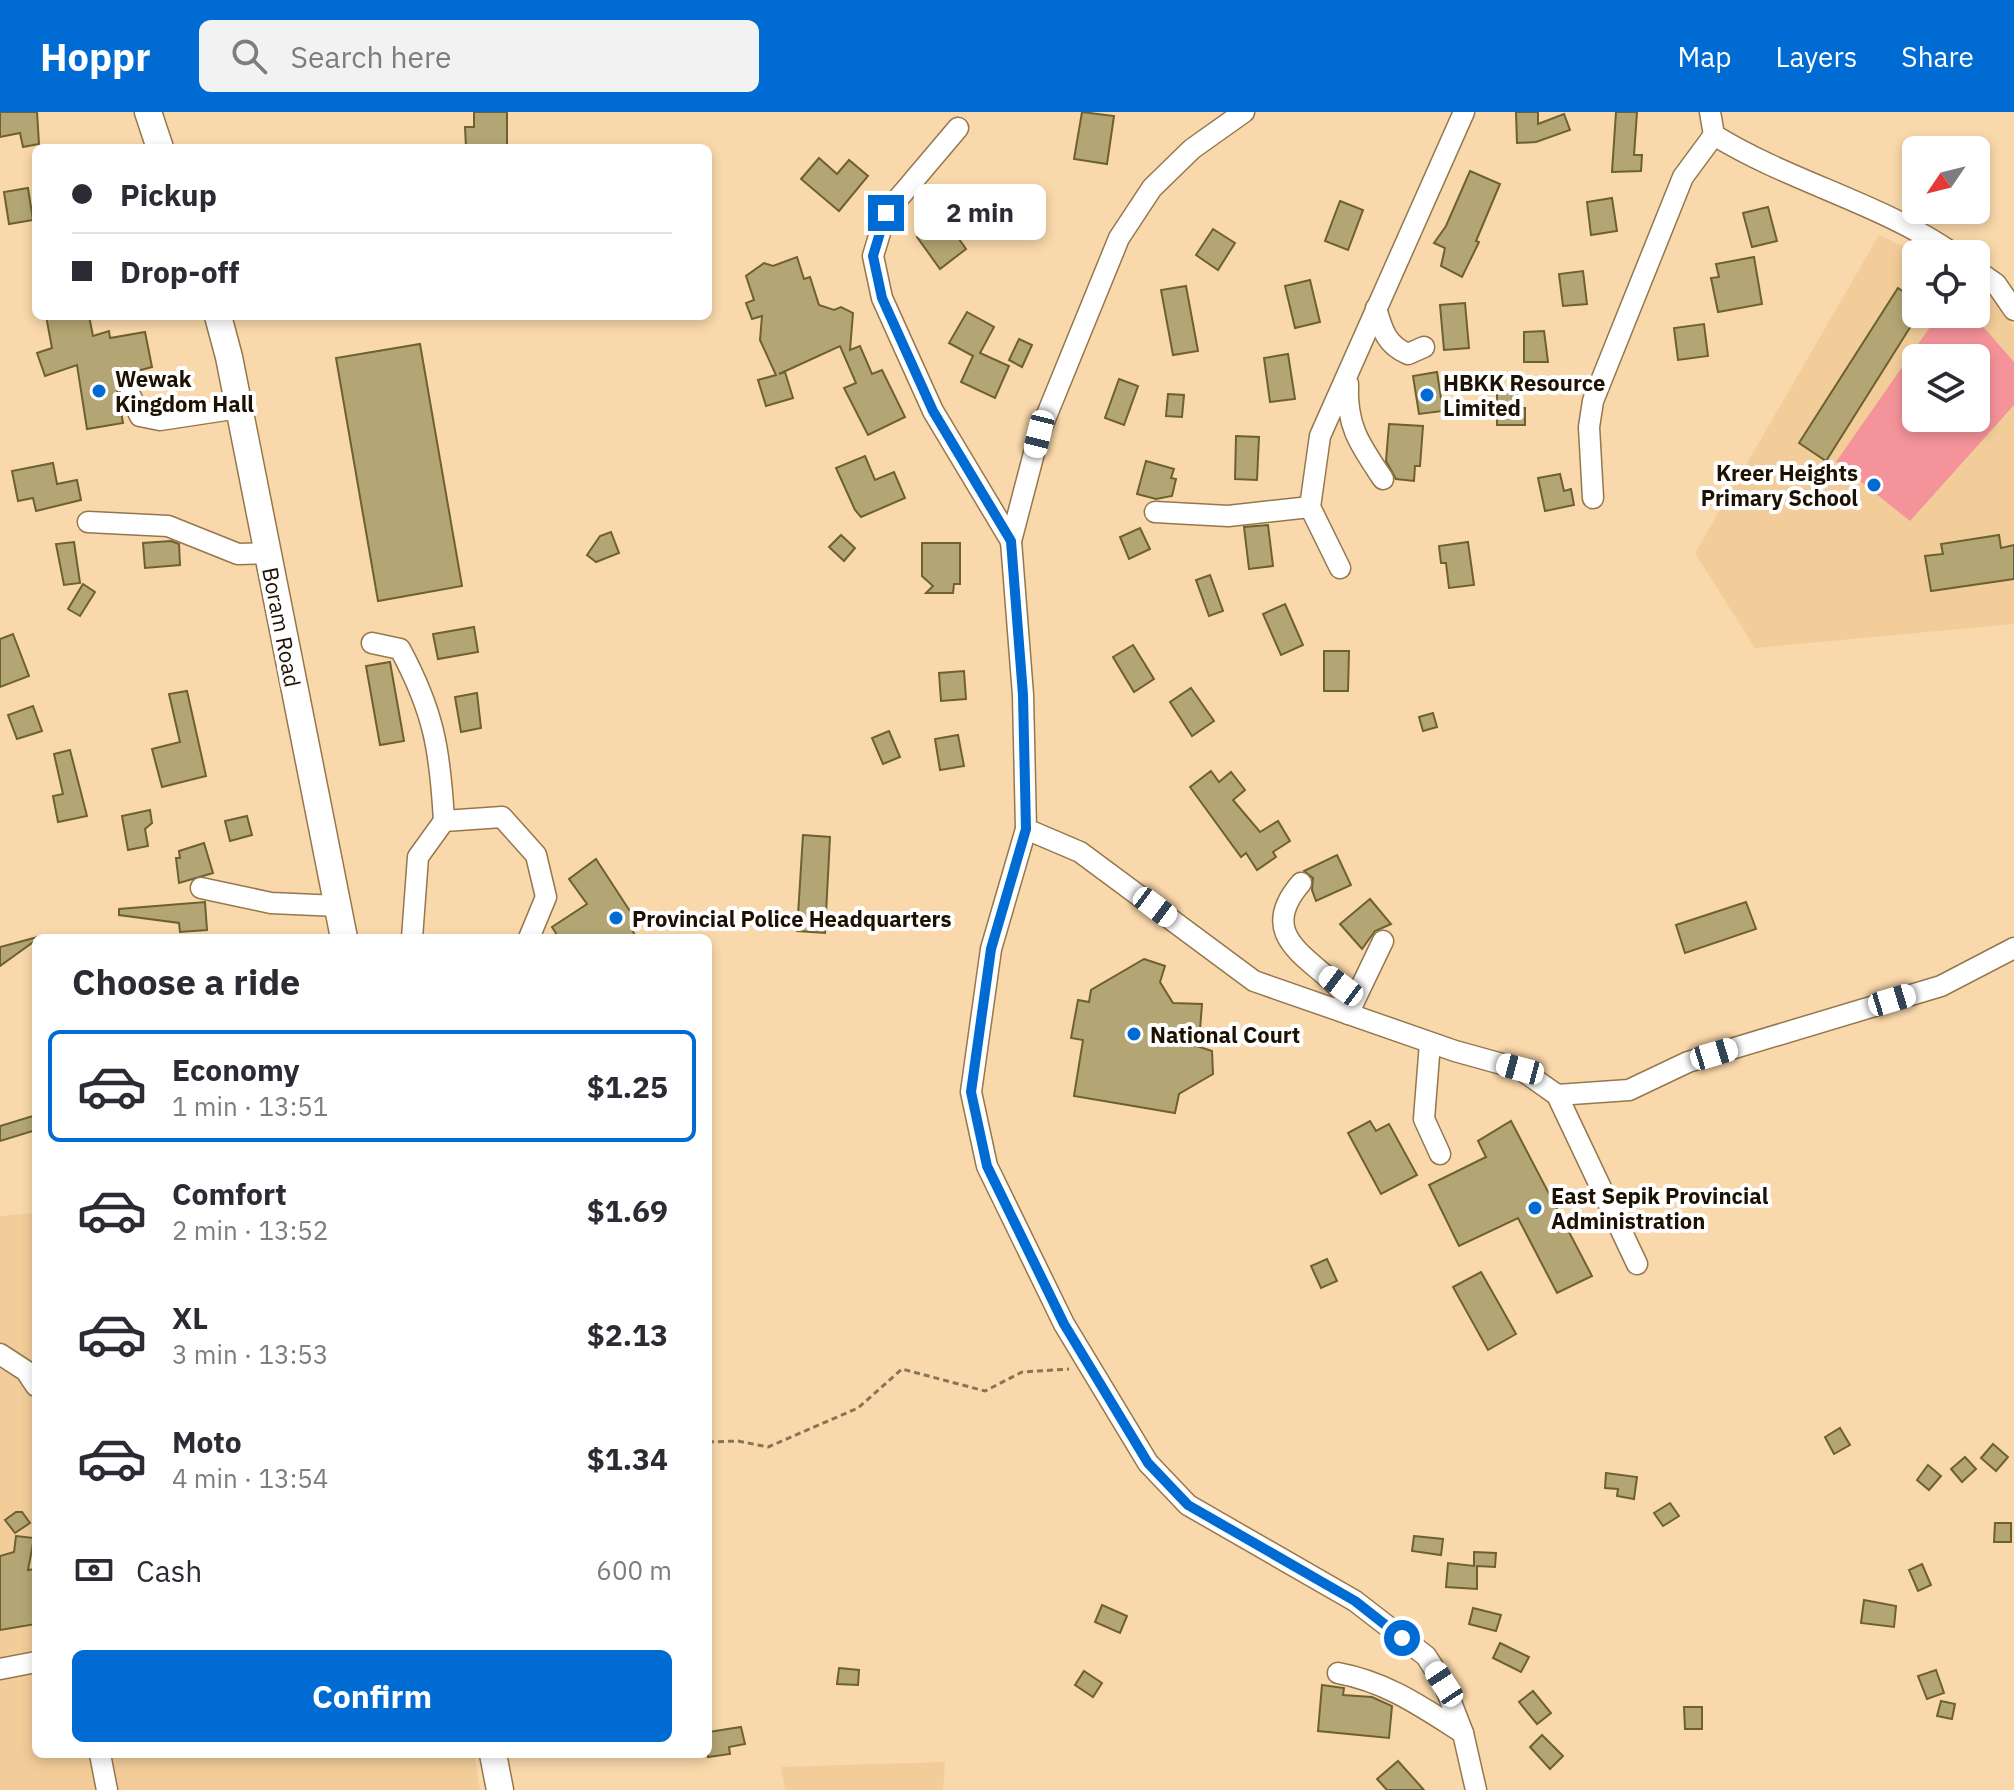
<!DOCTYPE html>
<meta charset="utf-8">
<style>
:root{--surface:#fff;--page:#f2f2f3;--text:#2b2b33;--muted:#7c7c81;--line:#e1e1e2;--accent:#006bd2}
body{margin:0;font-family:"IBM Plex Sans",sans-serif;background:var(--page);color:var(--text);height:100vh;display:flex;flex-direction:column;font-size:30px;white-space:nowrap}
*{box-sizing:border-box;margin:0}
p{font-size:26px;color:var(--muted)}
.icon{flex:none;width:44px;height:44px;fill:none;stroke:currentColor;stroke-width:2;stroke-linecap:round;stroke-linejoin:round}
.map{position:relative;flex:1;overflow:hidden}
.details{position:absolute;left:32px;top:822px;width:680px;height:824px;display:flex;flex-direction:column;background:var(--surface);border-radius:12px;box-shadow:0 4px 12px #0003}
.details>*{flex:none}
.guide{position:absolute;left:32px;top:32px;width:680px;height:176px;border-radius:12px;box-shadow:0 4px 12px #0003;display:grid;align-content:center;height:176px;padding:0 40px;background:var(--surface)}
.needle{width:52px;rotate:235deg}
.buttons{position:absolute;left:1902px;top:24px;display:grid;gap:16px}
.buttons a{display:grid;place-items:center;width:88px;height:88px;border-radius:12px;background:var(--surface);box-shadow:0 4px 12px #0003;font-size:40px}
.end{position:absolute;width:36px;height:36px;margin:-18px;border:10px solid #006bd2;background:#fff;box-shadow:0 0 0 4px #fff}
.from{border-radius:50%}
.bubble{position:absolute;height:56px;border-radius:12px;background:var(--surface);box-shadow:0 4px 12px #0003;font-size:26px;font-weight:800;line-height:56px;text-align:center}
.car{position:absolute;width:24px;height:48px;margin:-24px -12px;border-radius:10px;box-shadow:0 0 6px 2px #0007;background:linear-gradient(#fff 24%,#345 0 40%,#fff 0 76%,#345 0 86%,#fff 0)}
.guide b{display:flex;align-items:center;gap:28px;height:76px;font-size:30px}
.guide b+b{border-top:2px solid var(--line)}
.guide i{width:20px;height:20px;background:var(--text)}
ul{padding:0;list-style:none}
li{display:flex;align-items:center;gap:24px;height:112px;margin:0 16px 12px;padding:0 24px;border:4px solid transparent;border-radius:12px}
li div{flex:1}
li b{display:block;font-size:30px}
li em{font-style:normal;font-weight:800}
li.current{border-color:var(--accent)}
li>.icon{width:72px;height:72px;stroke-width:1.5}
h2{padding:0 40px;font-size:36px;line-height:96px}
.pay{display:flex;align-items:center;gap:20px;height:88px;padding:0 40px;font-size:30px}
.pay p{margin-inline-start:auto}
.primary-button{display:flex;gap:16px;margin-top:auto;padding:16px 40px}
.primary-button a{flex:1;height:92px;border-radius:12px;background:var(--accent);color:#fff;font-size:32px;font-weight:800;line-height:92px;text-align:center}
header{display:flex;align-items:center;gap:48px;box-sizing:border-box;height:112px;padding:0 40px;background:var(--accent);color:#fff}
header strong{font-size:38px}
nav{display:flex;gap:44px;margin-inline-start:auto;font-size:28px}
.search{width:560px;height:72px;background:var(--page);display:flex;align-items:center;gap:20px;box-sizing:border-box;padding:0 28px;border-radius:12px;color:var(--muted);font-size:30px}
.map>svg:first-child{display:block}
.built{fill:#f2cd99;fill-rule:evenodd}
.green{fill:#f5939a;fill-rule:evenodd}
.building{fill:#b3a674;stroke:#6e6131;stroke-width:2}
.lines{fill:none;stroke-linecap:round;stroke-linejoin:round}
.minor-casing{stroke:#95774d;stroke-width:23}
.major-casing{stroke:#95774d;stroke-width:29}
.path{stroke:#8a7456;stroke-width:3;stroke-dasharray:6 4;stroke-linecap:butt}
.minor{stroke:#fff;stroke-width:20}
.major{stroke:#fff;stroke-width:26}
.route{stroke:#006bd2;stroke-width:10}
.poi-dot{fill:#006bd2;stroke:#fff;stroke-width:3}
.labels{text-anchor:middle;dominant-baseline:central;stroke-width:8;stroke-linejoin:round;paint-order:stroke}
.poi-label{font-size:22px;font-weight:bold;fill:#1d1102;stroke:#fff;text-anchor:start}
.street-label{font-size:22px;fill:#1d1102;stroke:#fff}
</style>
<header>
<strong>Hoppr</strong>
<div class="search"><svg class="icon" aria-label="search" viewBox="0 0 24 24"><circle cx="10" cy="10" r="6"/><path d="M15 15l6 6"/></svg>Search here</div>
<nav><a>Map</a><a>Layers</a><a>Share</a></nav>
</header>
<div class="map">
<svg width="2014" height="1678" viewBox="0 0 2014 1678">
<rect width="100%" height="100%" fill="#f9d8ab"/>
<!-- built -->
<g class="built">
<path d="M1879,123L1918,142L1916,202H1976V170L1985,174L2014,216V512L1755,536L1695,441ZM1916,246H1976V306H1916Z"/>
<path d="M36,1101V1642H474L480,1678H0V1104Z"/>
<path d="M945,1650L943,1678H785L781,1655Z"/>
</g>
<!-- green -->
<path class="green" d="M1939,202H1972L2014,250V293L1910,409L1836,350ZM1916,246H1976V306H1916Z"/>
<!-- building -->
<g class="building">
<path d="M0,0H37L39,32L23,35L20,21L0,25Z"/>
<path d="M474,0H507V36H466L465,15H474Z"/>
<path d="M1082,0L1114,4L1107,52L1074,47Z"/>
<path d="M1516,0H1538V12L1564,2L1570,18L1536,30L1517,31Z"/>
<path d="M1616,0H1637L1634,43H1642L1641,59L1612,60Z"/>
<path d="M819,46L837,62L849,48L868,64L839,99L801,67Z"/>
<path d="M1470,59L1500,72L1476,129L1479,130L1462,165L1441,154L1445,136L1434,131L1446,114Z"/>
<path d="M28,76L33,108L9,112L4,80Z"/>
<path d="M990,76L1004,106L959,127L966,137L940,157L917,125L960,95L958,91Z"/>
<path d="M1612,86L1617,119L1591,123L1587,90Z"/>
<path d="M1340,89L1363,98L1348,138L1325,129Z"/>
<path d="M1768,95L1777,129L1752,135L1743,101Z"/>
<path d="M1213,117L1235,131L1218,158L1196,143Z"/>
<path d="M797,145L804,167L810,165L819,193L834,198L841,195L853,201L850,238L860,234L872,262L882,258L905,305L868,323L844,276L856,271L840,234L779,262L785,260L793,286L766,294L758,268L776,263L760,228L762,204L752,207L746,191L754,188L746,164L764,151L773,154Z"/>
<path d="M1754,145L1762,192L1718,200L1711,166L1719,165L1716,152Z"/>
<path d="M1583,159L1587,192L1563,194L1559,162Z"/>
<path d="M1310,168L1320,210L1295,216L1285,174Z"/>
<path d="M1186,174L1198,239L1173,243L1161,178Z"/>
<path d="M1898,176L1916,188V206L1826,349L1799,331Z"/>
<path d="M1465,191L1469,236L1444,238L1440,193Z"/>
<path d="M967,200L994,215L980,241L1009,254L995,286L961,270L973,244L949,231Z"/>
<path d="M46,204H89L93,224L109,219L110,226L145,220L152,255L115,265L123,311L87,317L77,253L45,264L37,241L52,236Z"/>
<path d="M1704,212L1708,244L1678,248L1674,216Z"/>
<path d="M1544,219L1548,250H1524V220Z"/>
<path d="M1019,227L1032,233L1022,255L1009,248Z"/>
<path d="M420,232L462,474L378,489L336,246Z"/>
<path d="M1288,242L1295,287L1270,290L1264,246Z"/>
<path d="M1437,260L1443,299L1419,302L1413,264Z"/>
<path d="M1119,267L1138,274L1124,313L1105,306Z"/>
<path d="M1497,281H1518L1517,296H1525V313H1497Z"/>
<path d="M1168,282L1184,283L1182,305L1166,304Z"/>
<path d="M1389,312L1423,314L1420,354H1415L1414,369L1396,367L1386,349Z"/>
<path d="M1236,324L1259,325L1257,368L1235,367Z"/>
<path d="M865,344L875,368L894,360L905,386L861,405L855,398L836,356Z"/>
<path d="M1146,349L1174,357L1171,366L1176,367L1172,384L1156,387L1137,382Z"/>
<path d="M53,351L57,372L77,368L81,388L36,399L33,386L18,389L12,359Z"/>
<path d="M1560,362L1564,379L1571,377L1574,393L1545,399L1538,366Z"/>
<path d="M1268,413L1273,454L1249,457L1244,415Z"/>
<path d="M1140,416L1150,437L1129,447L1120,425Z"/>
<path d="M611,420L619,441L596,450L587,443L600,424Z"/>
<path d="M841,423L855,436L844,449L829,435Z"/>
<path d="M1999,423L2001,436L2014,433V467L1931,479L1925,444L1943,442L1941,432Z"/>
<path d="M171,429L179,432L180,453L145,456L143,431Z"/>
<path d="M74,430L80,471L64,473L56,432Z"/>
<path d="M1468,430L1474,473L1449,476L1446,451H1441L1439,434Z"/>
<path d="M922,431H960V472H954L953,481H926L933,474L922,464Z"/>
<path d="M1210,463L1223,499L1209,504L1196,468Z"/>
<path d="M83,472L95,480L80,504L68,497Z"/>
<path d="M1285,492L1303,533L1281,543L1263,502Z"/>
<path d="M474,515L478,540L438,547L433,522Z"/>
<path d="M13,522L29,564L0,575V527Z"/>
<path d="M1133,533L1154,567L1134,580L1113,545Z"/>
<path d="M1324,539H1349L1348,579H1324Z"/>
<path d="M390,550L404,629L380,633L366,554Z"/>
<path d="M964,559L966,587L941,589L939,561Z"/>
<path d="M1191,576L1214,609L1192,624L1170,590Z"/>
<path d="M187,579L206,664L162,675L152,637L180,630L169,582Z"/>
<path d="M477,581L481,616L461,620L455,585Z"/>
<path d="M33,594L42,619L17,627L8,603Z"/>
<path d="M1433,601L1437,615L1423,619L1419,605Z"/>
<path d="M889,619L900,645L883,652L872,626Z"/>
<path d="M958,623L964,654L940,658L935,627Z"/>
<path d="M70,638L87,704L58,710L53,684L63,682L54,642Z"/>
<path d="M1211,659L1219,670L1231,660L1245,678L1233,688L1260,720L1278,709L1290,729L1273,740L1276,745L1257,758L1246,741L1241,745L1190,675Z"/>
<path d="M150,698L152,711L145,717L148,734L128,738L122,704Z"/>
<path d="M247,704L252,723L230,729L225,709Z"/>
<path d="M803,723L830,725L825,821L797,819Z"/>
<path d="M204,731L213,761L179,771L176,746H180L179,739Z"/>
<path d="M1337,743L1351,773L1316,789L1312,778L1313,766L1304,759Z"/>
<path d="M596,747L637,810L630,815L637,826H559L552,815L587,792L569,767Z"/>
<path d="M1370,787L1391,812L1375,819L1362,837L1340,812Z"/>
<path d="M205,790L207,818L180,820L179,811L119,803V797Z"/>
<path d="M1746,790L1756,817L1685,841L1676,813Z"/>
<path d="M38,825L36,828L0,854V835Z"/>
<path d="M1144,847L1165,854L1160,870L1173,891L1202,892L1200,918L1184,930L1212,939L1213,962L1179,982L1175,1001L1074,984L1083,928L1071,926L1078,888L1089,890L1091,878Z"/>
<path d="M36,1003V1018L0,1029V1014Z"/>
<path d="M1370,1009L1376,1019L1389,1012L1417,1063L1381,1082L1348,1021Z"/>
<path d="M1511,1009L1592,1164L1557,1181L1518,1106L1459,1134L1429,1073L1486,1045L1478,1029Z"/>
<path d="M1327,1147L1337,1169L1321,1176L1311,1154Z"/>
<path d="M1481,1160L1516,1222L1488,1238L1453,1175Z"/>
<path d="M1840,1316L1850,1333L1834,1342L1825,1325Z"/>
<path d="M1993,1332L2008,1345L1996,1359L1981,1346Z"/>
<path d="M1965,1345L1976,1357L1962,1370L1951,1357Z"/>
<path d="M1928,1353L1941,1364L1929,1378L1917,1368Z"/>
<path d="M1606,1361L1637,1365L1634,1387L1617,1384L1618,1377L1605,1376Z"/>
<path d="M1670,1391L1679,1404L1663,1414L1654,1401Z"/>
<path d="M16,1400H22L30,1411L15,1421L5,1408Z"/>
<path d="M1995,1411H2011V1430H1994Z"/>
<path d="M16,1424L34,1426L28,1458L36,1457V1512L0,1518V1444L14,1440Z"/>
<path d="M1414,1424L1443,1427L1441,1443L1412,1439Z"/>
<path d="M1474,1440L1496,1441L1495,1455L1477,1454V1477L1446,1475L1448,1451L1474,1454Z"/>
<path d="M1922,1452L1931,1473L1918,1479L1909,1458Z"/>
<path d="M1864,1488L1896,1494L1894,1515L1861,1511Z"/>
<path d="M1102,1493L1127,1504L1120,1521L1095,1510Z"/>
<path d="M1473,1496L1501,1503L1496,1519L1469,1512Z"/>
<path d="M1500,1531L1529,1545L1521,1560L1493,1546Z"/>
<path d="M839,1556L859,1558L858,1573L837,1572Z"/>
<path d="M1936,1558L1944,1581L1927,1587L1918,1564Z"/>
<path d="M1084,1559L1102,1571L1093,1585L1075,1573Z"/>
<path d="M1322,1573L1344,1576L1343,1583L1372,1585L1392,1594L1389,1626L1318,1619Z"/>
<path d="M1533,1579L1551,1601L1537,1612L1519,1590Z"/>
<path d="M1941,1589L1955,1592L1952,1607L1937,1604Z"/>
<path d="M1684,1595H1702V1617H1685Z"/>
<path d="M741,1615L745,1632L729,1635L730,1642L708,1645V1620Z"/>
<path d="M1542,1623L1563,1644L1550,1657L1530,1635Z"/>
<path d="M1398,1649L1424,1678H1387L1377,1667Z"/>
</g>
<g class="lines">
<defs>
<g id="minor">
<path d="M1244,0L1192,37L1152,76L1119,126L1039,322L1011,429L1023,583L1026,717L991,837L971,980L987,1054L1064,1212L1148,1351L1188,1393L1355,1489L1426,1544L1444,1572L1463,1621L1476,1678"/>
<path d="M1710,0L1714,23C1790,70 1881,91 1954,142"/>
<path d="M958,16L886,101L873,144L882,186L933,299L1011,429"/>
<path d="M1976,158L1996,172L2014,198"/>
<path d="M1376,196C1382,217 1386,233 1408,242L1424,235"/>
<path d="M1348,272C1346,314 1360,333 1383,367"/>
<path d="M130,283L140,304L160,308L239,296"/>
<path d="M1593,386L1589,315L1593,289L1683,65L1714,23"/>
<path d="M1155,400L1228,404L1310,395"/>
<path d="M88,410L168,414L238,442L268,441"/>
<path d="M1340,456L1310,395L1320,324L1464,0"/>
<path d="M372,531L400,537C434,600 440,638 444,709"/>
<path d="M1026,717L1080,740L1254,869L1455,939L1520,957L1557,983L1629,978L1688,950L1941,874L2014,836"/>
<path d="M1301,771C1249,831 1325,849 1352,892"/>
<path d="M201,776L271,791L338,794"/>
<path d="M412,826L418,745L444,709L502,705L536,743L546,785L529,826"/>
<path d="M1348,902L1383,829"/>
<path d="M1430,931L1424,1007L1440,1042"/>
<path d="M1557,983L1637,1152"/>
<path d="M0,1242L26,1259L36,1274"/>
<path d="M0,1557L36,1550"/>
<path d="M1338,1561C1387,1570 1422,1595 1463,1621"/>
<path d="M100,1642L107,1678"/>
</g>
<g id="major">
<path d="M148,0L160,36"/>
<path d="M218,204L229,245L344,826"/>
<path d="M493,1642L500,1678"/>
</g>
</defs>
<!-- minor casing -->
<use href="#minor" class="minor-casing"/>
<!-- major casing -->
<use href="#major" class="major-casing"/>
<!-- path -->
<path class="path" d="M708,1330L738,1329L768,1335L858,1296L902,1257L985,1279L1022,1260L1069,1257"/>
<!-- minor -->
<use href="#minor" class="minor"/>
<!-- major -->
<use href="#major" class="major"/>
</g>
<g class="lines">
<!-- route -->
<path class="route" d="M886,101L873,144L882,186L933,299L1011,429L1023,583L1026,717L991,837L971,980L987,1054L1064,1212L1148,1351L1188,1393L1355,1489L1402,1526"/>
</g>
<!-- markers -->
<g class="poi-dot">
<circle cx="99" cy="279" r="8"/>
<circle cx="1427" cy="283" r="8"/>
<circle cx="1874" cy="373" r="8"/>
<circle cx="616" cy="806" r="8"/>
<circle cx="1134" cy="922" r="8"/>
<circle cx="1535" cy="1096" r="8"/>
</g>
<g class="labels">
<!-- poi labels -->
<g class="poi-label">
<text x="115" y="266">Wewak<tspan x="115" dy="25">Kingdom Hall</tspan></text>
<text x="1443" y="270">HBKK Resource<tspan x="1443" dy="25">Limited</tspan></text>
<text x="1858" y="360" text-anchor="end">Kreer Heights<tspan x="1858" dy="25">Primary School</tspan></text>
<text x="632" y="806">Provincial Police Headquarters</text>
<text x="1150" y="922">National Court</text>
<text x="1551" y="1083">East Sepik Provincial<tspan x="1551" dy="25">Administration</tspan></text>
</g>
<!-- street labels -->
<g class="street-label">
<text transform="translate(282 515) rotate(79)">Boram Road</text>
</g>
</g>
</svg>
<div class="buttons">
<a><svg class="needle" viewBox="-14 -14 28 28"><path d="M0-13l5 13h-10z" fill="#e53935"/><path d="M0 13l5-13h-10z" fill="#7c7c81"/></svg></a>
<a><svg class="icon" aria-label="locate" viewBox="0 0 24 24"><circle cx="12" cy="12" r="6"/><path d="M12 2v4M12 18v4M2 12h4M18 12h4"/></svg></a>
<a><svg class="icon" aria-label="layers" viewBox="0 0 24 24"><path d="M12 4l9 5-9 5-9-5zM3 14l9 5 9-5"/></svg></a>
</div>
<i class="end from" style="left:1402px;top:1526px"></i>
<i class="end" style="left:886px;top:101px"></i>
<div class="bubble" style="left:914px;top:72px;width:132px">2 min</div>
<i class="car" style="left:1039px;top:322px;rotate:194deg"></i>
<i class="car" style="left:1155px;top:795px;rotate:127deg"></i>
<i class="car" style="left:1341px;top:874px;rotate:307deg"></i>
<i class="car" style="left:1892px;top:888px;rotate:73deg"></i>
<i class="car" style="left:1714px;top:942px;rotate:73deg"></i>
<i class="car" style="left:1520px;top:957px;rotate:285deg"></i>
<i class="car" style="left:1444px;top:1572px;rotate:327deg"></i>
<div class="guide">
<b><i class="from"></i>Pickup</b>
<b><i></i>Drop-off</b>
</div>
<section class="details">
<h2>Choose a ride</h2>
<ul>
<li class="current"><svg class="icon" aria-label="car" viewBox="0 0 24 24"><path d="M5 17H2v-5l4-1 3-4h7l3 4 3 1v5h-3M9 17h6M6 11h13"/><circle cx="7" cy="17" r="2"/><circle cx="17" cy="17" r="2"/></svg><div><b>Economy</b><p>1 min · 13:51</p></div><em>$1.25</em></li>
<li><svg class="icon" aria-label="car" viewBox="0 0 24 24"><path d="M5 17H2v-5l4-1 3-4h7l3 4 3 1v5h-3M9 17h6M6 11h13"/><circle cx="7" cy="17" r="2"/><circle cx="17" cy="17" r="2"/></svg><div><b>Comfort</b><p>2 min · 13:52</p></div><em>$1.69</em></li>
<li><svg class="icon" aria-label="car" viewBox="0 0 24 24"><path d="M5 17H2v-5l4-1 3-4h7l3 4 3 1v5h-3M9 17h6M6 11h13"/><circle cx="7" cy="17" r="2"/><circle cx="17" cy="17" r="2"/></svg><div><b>XL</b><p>3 min · 13:53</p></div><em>$2.13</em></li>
<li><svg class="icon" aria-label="car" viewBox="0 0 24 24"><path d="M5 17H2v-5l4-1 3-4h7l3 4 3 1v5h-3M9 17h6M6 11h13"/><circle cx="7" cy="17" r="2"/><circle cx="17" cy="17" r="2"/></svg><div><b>Moto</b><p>4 min · 13:54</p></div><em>$1.34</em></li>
</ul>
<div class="pay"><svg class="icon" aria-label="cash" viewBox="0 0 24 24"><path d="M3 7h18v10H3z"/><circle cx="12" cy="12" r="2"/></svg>Cash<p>600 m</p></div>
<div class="primary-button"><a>Confirm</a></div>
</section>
</div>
